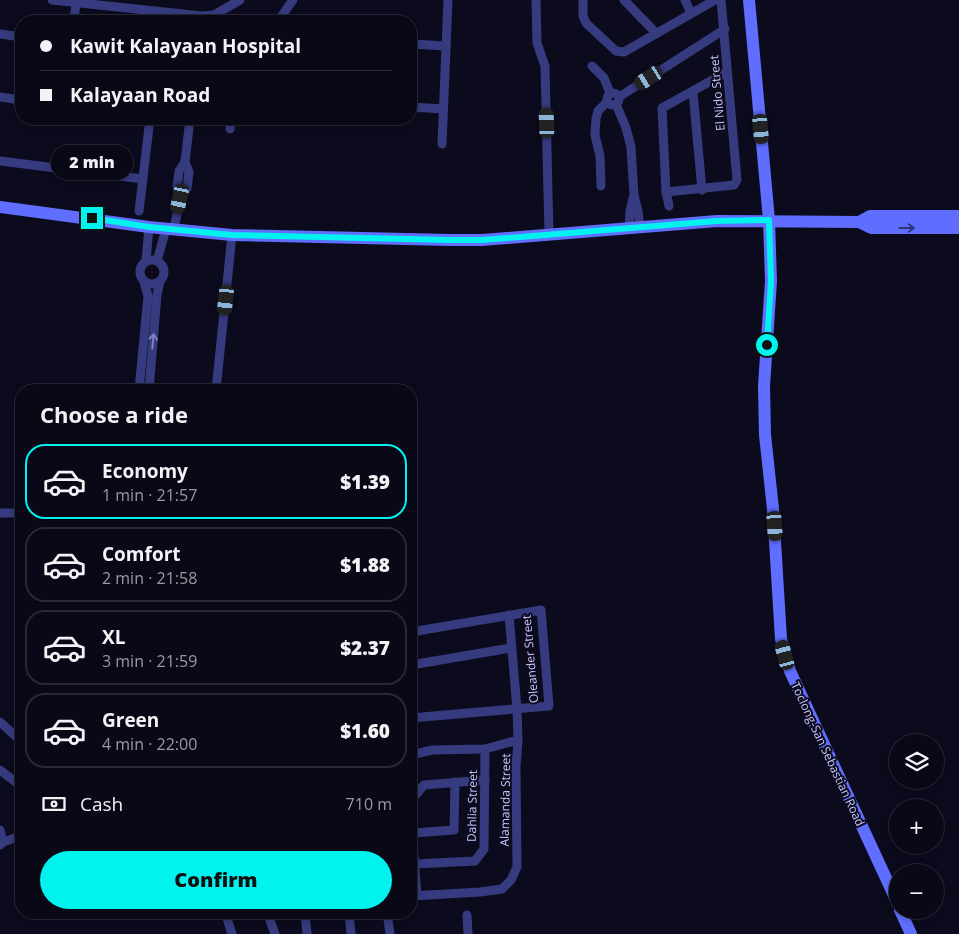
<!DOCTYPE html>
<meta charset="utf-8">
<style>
:root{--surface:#090816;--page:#12111f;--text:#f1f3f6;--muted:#999aa1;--line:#292935;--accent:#00f3ef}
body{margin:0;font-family:"Open Sans",sans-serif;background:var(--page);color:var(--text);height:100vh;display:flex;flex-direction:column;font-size:19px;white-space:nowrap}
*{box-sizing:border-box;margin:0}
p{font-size:16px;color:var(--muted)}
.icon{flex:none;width:28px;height:28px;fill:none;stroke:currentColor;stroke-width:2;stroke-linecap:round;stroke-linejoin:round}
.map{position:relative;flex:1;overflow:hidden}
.details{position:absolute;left:15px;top:384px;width:402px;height:535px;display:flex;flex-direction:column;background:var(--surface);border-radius:20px;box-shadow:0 2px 8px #0003,0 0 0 1px var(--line)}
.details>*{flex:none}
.top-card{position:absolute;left:15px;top:15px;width:402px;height:110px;border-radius:20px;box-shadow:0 2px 8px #0003,0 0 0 1px var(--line);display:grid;align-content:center;height:110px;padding:0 25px;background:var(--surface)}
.buttons{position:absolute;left:889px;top:734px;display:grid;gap:10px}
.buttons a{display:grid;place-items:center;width:55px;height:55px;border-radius:50%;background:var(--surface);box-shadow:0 2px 8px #0003,0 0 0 1px var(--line);font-size:25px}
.end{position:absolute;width:22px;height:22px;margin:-11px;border:6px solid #00f3ef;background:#111;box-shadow:0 0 0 2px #111}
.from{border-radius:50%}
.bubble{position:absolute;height:35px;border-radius:18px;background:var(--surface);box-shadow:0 2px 8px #0003,0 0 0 1px var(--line);font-size:16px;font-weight:800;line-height:35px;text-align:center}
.car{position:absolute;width:15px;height:30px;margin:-15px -8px;border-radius:6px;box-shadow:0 0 4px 1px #0007;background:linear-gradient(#222 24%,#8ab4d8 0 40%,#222 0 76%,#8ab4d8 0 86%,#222 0)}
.top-card b{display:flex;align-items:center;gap:18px;height:48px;font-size:19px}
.top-card b+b{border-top:1px solid var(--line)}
.top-card i{width:12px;height:12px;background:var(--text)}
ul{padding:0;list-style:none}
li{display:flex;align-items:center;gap:15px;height:75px;margin:0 10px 8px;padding:0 15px;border:2px solid var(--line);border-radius:20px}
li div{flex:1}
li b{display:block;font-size:19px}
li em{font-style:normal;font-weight:800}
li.selected{border-color:var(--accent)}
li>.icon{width:45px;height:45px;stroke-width:1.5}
h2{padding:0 25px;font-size:22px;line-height:60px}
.pay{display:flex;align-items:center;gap:12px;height:55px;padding:0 25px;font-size:19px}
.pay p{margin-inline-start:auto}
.cta{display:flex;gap:10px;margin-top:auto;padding:10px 25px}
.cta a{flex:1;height:58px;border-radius:30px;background:var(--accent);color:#111;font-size:20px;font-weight:800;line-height:58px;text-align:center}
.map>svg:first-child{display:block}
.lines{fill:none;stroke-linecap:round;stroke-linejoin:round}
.minor{stroke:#353b7e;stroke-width:9}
.secondary{stroke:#5f6eff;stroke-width:12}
.oneway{stroke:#2d3378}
.oneway2{stroke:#7e82be}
.route{stroke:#00f3ef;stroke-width:6}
.labels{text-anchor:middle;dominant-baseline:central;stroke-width:4;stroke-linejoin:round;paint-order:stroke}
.street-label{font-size:12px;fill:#c8c8ff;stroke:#0c0b1e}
</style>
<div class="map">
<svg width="959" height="934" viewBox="0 0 959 934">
<rect width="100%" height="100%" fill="#0c0b1e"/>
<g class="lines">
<!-- minor -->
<g class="minor">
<path d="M52,0L202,16L214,15L240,0"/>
<path d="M536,0L537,43L545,66L549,235"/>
<path d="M583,0V16L586,23L616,51L624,52L715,0"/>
<path d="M624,0L656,33"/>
<path d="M685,0L691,13"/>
<path d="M74,21L76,3"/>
<path d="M278,21L293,0"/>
<path d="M0,34L21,37"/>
<path d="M411,44L446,46"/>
<path d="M592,66L604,78L610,93"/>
<path d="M693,92L702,190"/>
<circle cx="613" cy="99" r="6"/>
<path d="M0,97L21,100"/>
<path d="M619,97L725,29"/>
<path d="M616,104L626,128L631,147L634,195L638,211L640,227"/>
<path d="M411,107L443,109"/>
<path d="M230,129L231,119"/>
<path d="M442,144L448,0"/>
<path d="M0,161L143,179"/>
<path d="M601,186L600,156L595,135L596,119L598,111L607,102"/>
<path d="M666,192L734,185L737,180L721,0"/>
<path d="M180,199L177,187L179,171L185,162L190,119"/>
<path d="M669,206L666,192L662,108L727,72"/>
<path d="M139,211L150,119"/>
<path d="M629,228L630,211L633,198"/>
<path d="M174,229L180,199L187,189L189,172L185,162"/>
<circle cx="152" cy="272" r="12"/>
<path d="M146,261L149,227"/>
<path d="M157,261L166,229"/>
<path d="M139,390L148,296L144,282"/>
<path d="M149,390L157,295L160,281"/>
<path d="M216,390L232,235"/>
<path d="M0,513H21"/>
<path d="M411,632L541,610L549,706L411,718"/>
<path d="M411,668L417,664L511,648"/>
<path d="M411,705L414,717"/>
<path d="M0,722L21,741"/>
<path d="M411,755L432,750L485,749L518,740"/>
<path d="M0,770L21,786"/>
<path d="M411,806L413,798L424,785L485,780"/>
<path d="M411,817L417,896"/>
<path d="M0,830L3,842"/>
<path d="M413,833L454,830L455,782"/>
<path d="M0,845L3,842L21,836"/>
<path d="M415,864L475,861L484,849L485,749"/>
<path d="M411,896L480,892L502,889L511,880L517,867L516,767L518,740L517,709L509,615"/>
<path d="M225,912L232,934"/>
<path d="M267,912L275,934"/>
<path d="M305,912L307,934"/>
<path d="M349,912L351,934"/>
<path d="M387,912L390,934"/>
<path d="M467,915L468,934"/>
</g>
<!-- secondary -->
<g class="secondary">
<path d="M749,0L769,220L771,281L764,386L765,435L773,509L781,639L790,671L898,904"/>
<path d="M0,207L149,227L232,235L450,240H482L717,221L859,222L871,228H959"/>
<path d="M859,222L870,216H959"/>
<path d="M900,910L911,934"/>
</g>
</g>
<!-- one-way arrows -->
<defs><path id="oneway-shaft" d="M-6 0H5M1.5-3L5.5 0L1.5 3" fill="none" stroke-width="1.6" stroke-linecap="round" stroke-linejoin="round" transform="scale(1.25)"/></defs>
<use class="oneway" href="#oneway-shaft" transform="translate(907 228)"/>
<use class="oneway2" href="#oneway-shaft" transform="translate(153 341) rotate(-85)"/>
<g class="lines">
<!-- route -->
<path class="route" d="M92,218L149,227L232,235L450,240H482L717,221L769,220L771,281L767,345"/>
</g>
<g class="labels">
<!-- street labels -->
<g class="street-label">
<text transform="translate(717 93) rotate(-95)">El Nido Street</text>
<text transform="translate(530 659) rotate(-95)">Oleander Street</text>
<text transform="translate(828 754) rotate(65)">Toclong-San Sebastian Road</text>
<text transform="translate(505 800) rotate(-89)">Alamanda Street</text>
<text transform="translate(472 806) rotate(-89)">Dahlia Street</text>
</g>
</g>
</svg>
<div class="buttons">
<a><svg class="icon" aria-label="layers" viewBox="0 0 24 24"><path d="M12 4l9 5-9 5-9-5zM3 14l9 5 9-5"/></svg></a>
<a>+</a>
<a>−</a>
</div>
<i class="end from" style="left:767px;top:345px"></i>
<i class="end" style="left:92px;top:218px"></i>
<div class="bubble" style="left:51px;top:145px;width:82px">2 min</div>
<i class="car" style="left:649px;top:78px;rotate:237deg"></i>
<i class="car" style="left:547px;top:123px;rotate:358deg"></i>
<i class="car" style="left:761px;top:129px;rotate:175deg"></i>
<i class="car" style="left:180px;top:199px;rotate:192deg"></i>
<i class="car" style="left:226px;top:300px;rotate:186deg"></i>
<i class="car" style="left:775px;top:526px;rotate:176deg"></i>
<i class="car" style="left:785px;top:655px;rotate:345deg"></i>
<div class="top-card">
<b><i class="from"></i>Kawit Kalayaan Hospital</b>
<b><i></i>Kalayaan Road</b>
</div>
<section class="details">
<h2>Choose a ride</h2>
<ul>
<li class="selected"><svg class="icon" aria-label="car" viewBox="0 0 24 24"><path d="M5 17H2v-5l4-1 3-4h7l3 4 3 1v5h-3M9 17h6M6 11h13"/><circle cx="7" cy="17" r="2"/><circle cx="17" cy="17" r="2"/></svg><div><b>Economy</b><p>1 min · 21:57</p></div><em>$1.39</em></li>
<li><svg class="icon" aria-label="car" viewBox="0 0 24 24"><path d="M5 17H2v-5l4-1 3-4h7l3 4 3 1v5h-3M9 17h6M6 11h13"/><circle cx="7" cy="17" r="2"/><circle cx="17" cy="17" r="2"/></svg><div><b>Comfort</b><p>2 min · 21:58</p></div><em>$1.88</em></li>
<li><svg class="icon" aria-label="car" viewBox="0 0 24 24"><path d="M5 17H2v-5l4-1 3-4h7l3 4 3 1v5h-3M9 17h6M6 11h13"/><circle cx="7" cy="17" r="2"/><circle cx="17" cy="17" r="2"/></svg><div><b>XL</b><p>3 min · 21:59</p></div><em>$2.37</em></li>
<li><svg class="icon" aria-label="car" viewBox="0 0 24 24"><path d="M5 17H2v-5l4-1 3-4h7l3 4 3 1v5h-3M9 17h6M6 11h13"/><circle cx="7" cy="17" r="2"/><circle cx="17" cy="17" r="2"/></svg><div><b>Green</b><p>4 min · 22:00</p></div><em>$1.60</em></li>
</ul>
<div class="pay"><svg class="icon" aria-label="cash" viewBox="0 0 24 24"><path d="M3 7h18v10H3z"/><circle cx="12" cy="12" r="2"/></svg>Cash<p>710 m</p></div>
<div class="cta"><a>Confirm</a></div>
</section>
</div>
